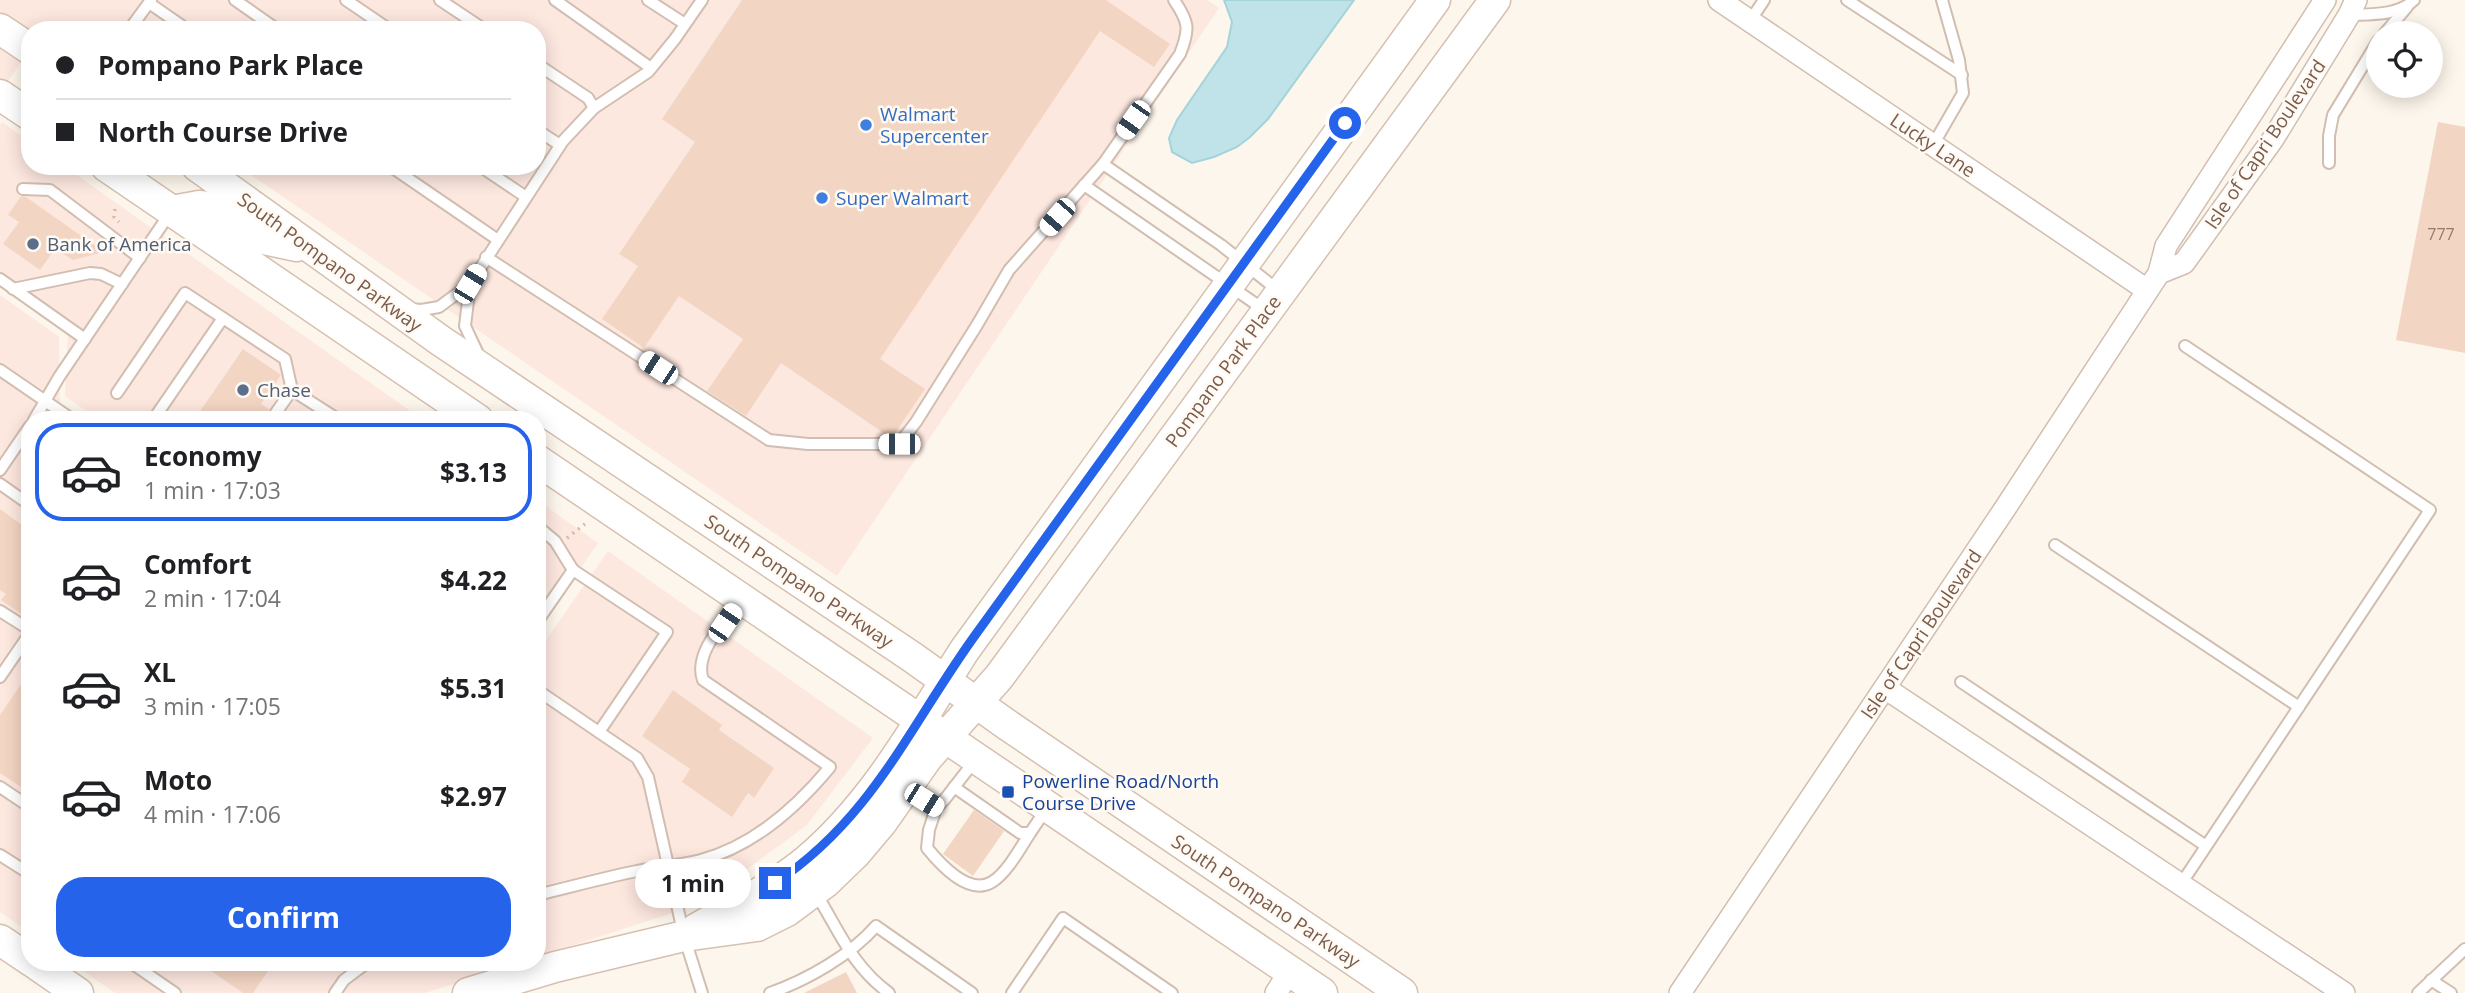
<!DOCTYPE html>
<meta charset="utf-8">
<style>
:root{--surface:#fff;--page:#f6f6f6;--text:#202124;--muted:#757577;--line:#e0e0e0;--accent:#2563eb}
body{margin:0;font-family:"Open Sans",sans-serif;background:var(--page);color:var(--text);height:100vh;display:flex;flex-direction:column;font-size:26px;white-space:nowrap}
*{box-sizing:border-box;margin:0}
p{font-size:23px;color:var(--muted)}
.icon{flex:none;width:38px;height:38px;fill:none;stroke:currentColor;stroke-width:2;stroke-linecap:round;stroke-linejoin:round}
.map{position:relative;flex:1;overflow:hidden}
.panel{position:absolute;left:21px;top:411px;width:525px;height:560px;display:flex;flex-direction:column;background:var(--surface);border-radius:28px;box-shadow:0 4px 18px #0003}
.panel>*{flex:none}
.top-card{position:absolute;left:21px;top:21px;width:525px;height:154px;border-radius:28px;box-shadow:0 4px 18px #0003;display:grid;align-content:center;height:154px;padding:0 35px;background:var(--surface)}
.buttons{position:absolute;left:2366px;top:21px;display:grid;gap:14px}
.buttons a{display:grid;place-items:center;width:77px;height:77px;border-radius:50%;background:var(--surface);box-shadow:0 4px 18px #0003;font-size:35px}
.end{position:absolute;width:32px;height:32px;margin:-16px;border:9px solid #2563eb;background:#fff;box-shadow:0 0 0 4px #fff}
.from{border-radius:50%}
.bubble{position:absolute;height:49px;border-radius:24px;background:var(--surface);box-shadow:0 4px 18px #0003;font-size:23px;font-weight:700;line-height:49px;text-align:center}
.car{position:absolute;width:21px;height:42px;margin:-21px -10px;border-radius:9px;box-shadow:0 0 5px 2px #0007;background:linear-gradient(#fff 24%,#345 0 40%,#fff 0 76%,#345 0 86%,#fff 0)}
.top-card b{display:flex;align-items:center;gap:24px;height:66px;font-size:26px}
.top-card b+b{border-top:2px solid var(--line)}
.top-card i{width:18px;height:18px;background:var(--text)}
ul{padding:12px 0 0;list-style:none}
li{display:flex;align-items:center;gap:21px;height:98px;margin:0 14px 10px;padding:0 21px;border:4px solid transparent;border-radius:28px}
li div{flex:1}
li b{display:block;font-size:26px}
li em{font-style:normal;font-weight:700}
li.active{border-color:var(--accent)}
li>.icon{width:63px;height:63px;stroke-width:1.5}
.button{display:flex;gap:14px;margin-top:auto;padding:14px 35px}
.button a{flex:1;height:80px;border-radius:28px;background:var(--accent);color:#fff;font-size:28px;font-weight:700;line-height:80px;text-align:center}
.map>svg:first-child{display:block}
.commercial{fill:#fde8e0}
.water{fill:#bfe3e8;stroke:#a5d3da;stroke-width:2}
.building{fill:#f3d5c3}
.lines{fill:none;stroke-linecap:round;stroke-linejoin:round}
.lane-casing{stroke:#d1beb0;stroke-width:14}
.street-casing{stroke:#d1beb0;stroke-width:24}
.secondary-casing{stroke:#d6c0b0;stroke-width:33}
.path{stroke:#d9b8a5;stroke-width:3.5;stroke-dasharray:2 5;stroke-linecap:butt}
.lane{stroke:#fff;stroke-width:10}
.street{stroke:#fff;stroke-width:21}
.secondary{stroke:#fff;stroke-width:30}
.route{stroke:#2563eb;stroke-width:9}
.shop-dot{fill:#3f7fe0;stroke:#fffaf3;stroke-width:2.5}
.service-dot{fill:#5c6f8a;stroke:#fffaf3;stroke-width:2.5}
.transit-dot{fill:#1a4fb4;stroke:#fffaf3;stroke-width:2.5}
.labels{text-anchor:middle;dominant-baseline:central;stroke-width:5;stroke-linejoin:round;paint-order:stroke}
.number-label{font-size:16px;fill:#987a6a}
.shop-label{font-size:19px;fill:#366cbe;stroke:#fffaf3;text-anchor:start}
.street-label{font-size:19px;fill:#7a5c4d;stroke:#fffaf3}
.service-label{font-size:19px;fill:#4e5e75;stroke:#fffaf3;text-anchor:start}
.transit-label{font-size:19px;fill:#164399;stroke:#fffaf3;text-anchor:start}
</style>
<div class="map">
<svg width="2465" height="993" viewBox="0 0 2465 993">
<rect width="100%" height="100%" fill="#fdf6ec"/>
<!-- commercial -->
<g class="commercial">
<path d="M0,0H1207L1219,8L837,576L238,166H537V30H30V49L0,93Z"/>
<path d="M2,122L30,142V166H64L423,420H99L65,396L68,333L0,285V125Z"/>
<path d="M0,295L59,337L60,418L63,420H30V933L0,912Z"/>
<path d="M537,500L598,543L537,631Z"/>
<path d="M608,551L873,738L807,825L700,904L537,957V653Z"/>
<path d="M72,963H520L425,993H115Z"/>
</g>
<!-- water -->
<path class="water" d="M1224,0H1354L1268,119L1250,137L1237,147L1214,157L1192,163L1172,152L1169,138L1177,120L1227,47L1232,22Z"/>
<!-- building -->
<g class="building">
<path d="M742,0H1106L1170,44L1154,67L1100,31L880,359L925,389L893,436H888L781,363L746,416L707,391L743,339L679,296L644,348L602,319L638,266L619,254L695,142L662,119Z"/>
<path d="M2438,122L2465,127V353L2396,340Z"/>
<path d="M21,196L26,197L104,252L73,260L55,249L40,270L3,244L19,222L8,215Z"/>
<path d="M243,349L281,375L261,404L269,409L267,414L270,420H194Z"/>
<path d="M0,509L30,531V620L1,600L6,594L0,590Z"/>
<path d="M30,671V793L0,773V715Z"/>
<path d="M673,690L722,725L719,730L774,768L754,798L748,793L732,817L682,782L690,769L642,736Z"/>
<path d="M974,810L1004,831L973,876L943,854Z"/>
<path d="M198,962H274L253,993H243Z"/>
<path d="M846,972L857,993H804Z"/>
</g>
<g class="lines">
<defs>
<g id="lane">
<path d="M235,0L278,30"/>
<path d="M346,0L390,30"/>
<path d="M440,0L485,30"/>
<path d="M555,0L651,68"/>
<path d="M648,0L685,24"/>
<path d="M1847,0L1962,75"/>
<path d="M149,3L188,30"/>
<path d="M2349,15C2370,14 2398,16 2414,0"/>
<path d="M1750,21L1764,0"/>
<path d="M129,30L151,0"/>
<path d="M2385,33L2407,7"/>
<path d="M537,64L588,98L594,108"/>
<path d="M537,130L560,145"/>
<path d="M1933,145L1963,93L1959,60L1942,0"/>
<path d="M2329,163V136L2333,115L2378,41"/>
<path d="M1103,164L1221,245L1279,291"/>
<path d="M390,166L498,240"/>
<path d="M480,166L526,197"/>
<path d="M1084,185L1266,311"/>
<path d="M23,189L50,190L140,258"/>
<path d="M486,257L769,440L808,444H899L916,422L977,325L1009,270L1103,164L1180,54C1190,29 1189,22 1174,0"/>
<path d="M0,279L85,339"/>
<path d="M470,284L465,326L480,358"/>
<path d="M13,289L90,273L101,274L122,284"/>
<path d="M410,309L421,310L439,307L470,284L563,141L594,108L648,72L675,39L702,0"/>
<path d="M0,370L73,420"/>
<path d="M117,393L185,293L285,359L292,390"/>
<path d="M275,414L292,390L339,420"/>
<path d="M34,420L59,377L170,213"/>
<path d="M153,420L223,318"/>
<path d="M0,470L30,426"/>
<path d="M0,484L30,505"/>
<path d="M537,526L555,541L573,570"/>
<path d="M2055,545L2299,707"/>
<path d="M0,611L30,630"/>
<path d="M537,622L573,570L667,632L599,732"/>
<path d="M0,677L30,633"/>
<path d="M1961,682L2206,846"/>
<path d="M537,690L637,758L648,777L684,936L702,993"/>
<path d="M0,787L30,807"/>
<path d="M954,787L1020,833H1030L1047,808"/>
<path d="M908,789L936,808L945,799L976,759"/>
<path d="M936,808L929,830L927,848C940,864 969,896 992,882C1007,873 1021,847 1030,833"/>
<path d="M0,855L30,874"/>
<path d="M2181,884L2430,510L2185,346"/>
<path d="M815,892C839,930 851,965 889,993"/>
<path d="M537,895C570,887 603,878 637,871C658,866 679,866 701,860C754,846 796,808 830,767L703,680C693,653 725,622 740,600"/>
<path d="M130,962L175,993"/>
<path d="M503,962L512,979"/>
<path d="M2431,980L2451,993"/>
<path d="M335,993L344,980L368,962"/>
<path d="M770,993C807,980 851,955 876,926L972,993"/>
<path d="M1012,993L1063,918L1172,993"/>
<path d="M2418,993L2465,949"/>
</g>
<g id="street">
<path d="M1719,0L2147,290"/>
<path d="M2159,273L2184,263L2273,139L2349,15L2356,0"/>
<path d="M1885,688L2344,993"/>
<path d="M1276,993L1290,971"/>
<path d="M1680,993L2004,510L2159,273L2166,246L2325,0"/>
</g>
<g id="secondary">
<path d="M0,29L30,49"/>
<path d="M0,95L30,115"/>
<path d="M106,166L478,420"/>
<path d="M197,166L441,341L912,657L1006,724L1402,993"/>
<path d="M172,211L199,206L217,208L259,238L297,246"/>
<path d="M537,460L1322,993"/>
<path d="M696,929C733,907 773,888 806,861C874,804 917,725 964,651L1435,0"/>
<path d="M0,940L30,960"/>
<path d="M33,962L78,993"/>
<path d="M468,993L555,967L684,936L757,926L787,911L826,882L855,854L882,822L927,758L999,677L1495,0"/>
</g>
</defs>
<!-- lane casing -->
<use href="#lane" class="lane-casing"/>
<!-- street casing -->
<use href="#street" class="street-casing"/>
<!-- secondary casing -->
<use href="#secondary" class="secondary-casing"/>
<!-- path -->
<g class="path">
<path d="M115,209L114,217L119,222"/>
<path d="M567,538L585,524"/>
</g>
<!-- lane -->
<use href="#lane" class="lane"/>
<!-- street -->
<use href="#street" class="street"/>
<!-- secondary -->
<use href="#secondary" class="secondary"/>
</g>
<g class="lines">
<!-- route -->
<path class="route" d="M775,883C873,818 910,725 976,634C1099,464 1221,293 1345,123"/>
</g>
<!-- markers -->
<g class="shop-dot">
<circle cx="866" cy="125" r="7"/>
<circle cx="822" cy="198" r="7"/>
</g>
<g class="service-dot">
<circle cx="33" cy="244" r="7"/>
<circle cx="243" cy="390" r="7"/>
</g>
<rect class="transit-dot" x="1001" y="785" width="14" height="14" rx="3.5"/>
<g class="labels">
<!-- number labels -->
<g class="number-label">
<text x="2441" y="234">777</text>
</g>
<!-- shop labels -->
<g class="shop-label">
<text x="880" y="114">Walmart<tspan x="880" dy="22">Supercenter</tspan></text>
<text x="836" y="198">Super Walmart</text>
</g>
<!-- street labels -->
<g class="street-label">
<text transform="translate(2265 144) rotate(-56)">Isle of Capri Boulevard</text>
<text transform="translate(1933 145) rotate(34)">Lucky Lane</text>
<text transform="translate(330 262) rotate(36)">South Pompano Parkway</text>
<text transform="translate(1223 371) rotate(-54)">Pompano Park Place</text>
<text transform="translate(799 581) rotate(34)">South Pompano Parkway</text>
<text transform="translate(1921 634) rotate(-56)">Isle of Capri Boulevard</text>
<text transform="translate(1266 901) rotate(34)">South Pompano Parkway</text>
</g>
<!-- service labels -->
<g class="service-label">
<text x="47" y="244">Bank of America</text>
<text x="257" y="390">Chase</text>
</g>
<!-- transit labels -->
<g class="transit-label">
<text x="1022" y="781">Powerline Road/North<tspan x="1022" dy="22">Course Drive</tspan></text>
</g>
</g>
</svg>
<div class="buttons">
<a><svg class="icon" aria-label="locate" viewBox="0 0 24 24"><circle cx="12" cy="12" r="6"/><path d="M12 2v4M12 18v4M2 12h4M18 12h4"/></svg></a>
</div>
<i class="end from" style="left:1345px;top:123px"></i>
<i class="end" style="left:775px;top:883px"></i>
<div class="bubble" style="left:635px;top:859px;width:116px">1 min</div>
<i class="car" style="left:1133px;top:120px;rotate:215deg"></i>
<i class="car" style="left:1057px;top:217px;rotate:221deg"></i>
<i class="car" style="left:470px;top:284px;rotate:31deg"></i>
<i class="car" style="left:658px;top:368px;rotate:303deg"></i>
<i class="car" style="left:899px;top:444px;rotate:270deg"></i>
<i class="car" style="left:725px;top:623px;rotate:34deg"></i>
<i class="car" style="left:924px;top:800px;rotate:122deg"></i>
<div class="top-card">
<b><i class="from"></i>Pompano Park Place</b>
<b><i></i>North Course Drive</b>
</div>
<section class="panel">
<ul>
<li class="active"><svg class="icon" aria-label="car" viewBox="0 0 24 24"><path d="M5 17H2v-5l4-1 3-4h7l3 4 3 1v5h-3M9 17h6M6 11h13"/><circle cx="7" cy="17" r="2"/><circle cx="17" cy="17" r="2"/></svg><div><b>Economy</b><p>1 min · 17:03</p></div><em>$3.13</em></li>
<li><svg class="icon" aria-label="car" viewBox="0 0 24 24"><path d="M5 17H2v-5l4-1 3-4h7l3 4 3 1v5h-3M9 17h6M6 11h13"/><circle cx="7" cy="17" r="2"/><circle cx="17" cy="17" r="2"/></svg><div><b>Comfort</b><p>2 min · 17:04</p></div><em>$4.22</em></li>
<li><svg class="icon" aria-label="car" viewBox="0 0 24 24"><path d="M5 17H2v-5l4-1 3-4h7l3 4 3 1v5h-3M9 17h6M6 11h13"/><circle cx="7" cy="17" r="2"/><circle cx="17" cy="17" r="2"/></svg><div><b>XL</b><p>3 min · 17:05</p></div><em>$5.31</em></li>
<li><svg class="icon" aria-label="car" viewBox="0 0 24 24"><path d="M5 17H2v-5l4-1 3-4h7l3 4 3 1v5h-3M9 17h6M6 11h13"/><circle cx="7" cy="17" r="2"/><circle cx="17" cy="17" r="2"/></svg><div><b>Moto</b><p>4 min · 17:06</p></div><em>$2.97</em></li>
</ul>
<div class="button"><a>Confirm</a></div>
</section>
</div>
